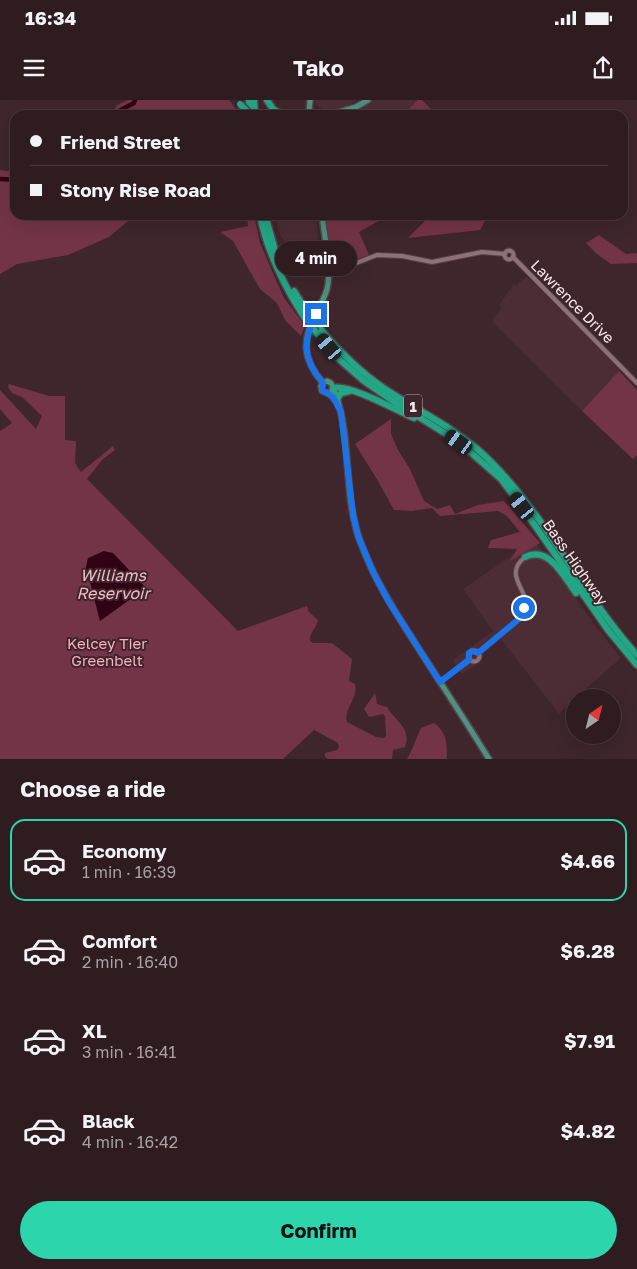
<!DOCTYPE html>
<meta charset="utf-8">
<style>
:root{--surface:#2e1c21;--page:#36252a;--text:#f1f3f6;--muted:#a7a1a5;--line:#493a3f;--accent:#2cd5ab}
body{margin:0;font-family:"Golos Text",sans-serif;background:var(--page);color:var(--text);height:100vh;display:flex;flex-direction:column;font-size:19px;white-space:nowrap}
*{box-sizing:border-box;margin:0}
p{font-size:16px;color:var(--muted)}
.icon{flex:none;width:28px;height:28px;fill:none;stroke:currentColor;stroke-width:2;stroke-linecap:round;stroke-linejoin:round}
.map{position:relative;height:659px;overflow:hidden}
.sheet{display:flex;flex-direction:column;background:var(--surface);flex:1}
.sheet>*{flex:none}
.top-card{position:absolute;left:10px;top:10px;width:618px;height:110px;border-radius:15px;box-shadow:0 5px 20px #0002,0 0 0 1px var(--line);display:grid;align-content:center;height:110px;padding:0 20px;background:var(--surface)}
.needle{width:32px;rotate:35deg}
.fabs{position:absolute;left:566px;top:589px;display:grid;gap:10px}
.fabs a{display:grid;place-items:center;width:55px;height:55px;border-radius:50%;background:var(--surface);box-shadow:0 5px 20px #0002,0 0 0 1px var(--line);font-size:25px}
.end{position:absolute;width:22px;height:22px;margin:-11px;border:6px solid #1a73e8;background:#fff;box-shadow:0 0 0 2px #fff}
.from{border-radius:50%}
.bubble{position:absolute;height:35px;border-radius:18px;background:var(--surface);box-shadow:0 5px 20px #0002,0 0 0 1px var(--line);font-size:16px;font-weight:700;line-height:35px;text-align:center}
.car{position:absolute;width:15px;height:30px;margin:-15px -8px;border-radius:6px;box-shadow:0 0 4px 1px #0007;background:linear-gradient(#222 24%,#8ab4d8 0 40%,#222 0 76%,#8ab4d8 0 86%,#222 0)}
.top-card b{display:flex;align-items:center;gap:18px;height:48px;font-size:19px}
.top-card b+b{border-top:1px solid var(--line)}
.top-card i{width:12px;height:12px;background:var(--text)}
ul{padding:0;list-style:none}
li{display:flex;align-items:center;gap:15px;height:82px;margin:0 10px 8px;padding:0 10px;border:2px solid transparent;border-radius:15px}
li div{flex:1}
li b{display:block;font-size:19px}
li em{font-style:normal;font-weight:700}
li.current{border-color:var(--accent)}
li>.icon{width:45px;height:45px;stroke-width:1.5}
h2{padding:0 20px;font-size:22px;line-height:60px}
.action{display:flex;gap:10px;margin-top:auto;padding:10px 20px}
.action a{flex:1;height:58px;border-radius:30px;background:var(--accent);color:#111;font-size:20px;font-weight:700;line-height:58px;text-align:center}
.status{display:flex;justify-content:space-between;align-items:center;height:35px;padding:0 25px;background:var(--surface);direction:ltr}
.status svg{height:14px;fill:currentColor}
header{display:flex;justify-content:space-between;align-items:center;height:65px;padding:0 20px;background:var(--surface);font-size:22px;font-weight:700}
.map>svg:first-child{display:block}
.built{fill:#4c2d36}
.green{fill:#733447}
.water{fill:#300214}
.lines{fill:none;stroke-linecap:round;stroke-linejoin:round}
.river{stroke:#300214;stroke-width:4.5}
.minor-casing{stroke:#574248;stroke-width:6}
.major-casing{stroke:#574248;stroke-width:8}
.highway-casing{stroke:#574248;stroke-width:9}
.minor{stroke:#8e7178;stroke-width:4}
.major{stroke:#4d9180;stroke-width:5}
.highway{stroke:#22a685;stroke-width:6}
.highway-bridge-casing{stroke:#574248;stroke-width:9;stroke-linecap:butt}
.highway-bridge{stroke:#22a685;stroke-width:6}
.route{stroke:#1a73e8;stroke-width:6}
.labels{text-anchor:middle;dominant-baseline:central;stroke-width:4;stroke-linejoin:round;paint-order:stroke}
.shield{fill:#3e262c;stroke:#c0acb0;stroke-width:1}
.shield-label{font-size:14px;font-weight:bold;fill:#f7e6e9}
.street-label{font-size:15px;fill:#f7e6e9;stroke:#3e262c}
.park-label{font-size:15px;fill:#fcaec2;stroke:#3e262c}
.water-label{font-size:16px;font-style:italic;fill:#f0bbc8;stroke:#3e262c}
</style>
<div class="status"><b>16:34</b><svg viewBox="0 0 49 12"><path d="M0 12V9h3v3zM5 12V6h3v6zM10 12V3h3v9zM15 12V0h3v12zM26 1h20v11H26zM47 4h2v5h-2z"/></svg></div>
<header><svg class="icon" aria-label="menu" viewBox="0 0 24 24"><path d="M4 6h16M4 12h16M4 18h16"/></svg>Tako<svg class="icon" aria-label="share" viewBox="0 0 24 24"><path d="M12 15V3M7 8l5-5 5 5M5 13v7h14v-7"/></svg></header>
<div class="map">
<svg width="637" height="659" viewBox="0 0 637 659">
<rect width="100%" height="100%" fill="#3e262c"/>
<!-- built -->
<g class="built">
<path d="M314,0H357L342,9L326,11L317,6Z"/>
<path d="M373,0H418L402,15H344L358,10Z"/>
<path d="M275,115H316L320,168L312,170L281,137Z"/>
<path d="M526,176L617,267L619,271L582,311L492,221L502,208L499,205L514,184L516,186Z"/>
<path d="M534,440L597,528L621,558L575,598L559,614L501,539L483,554L482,561L462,574L453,560L493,531L463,489Z"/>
</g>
<!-- green -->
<g class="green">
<path d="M128,0H229L240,15H112L117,5Z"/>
<path d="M418,0H422L437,15H402Z"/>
<path d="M0,70L6,71L15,70V115H128L129,120L109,137L68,155L17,164L0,174Z"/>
<path d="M247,115H254L260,143L284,198L305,226L301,236L285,220L277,203L260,189L233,141L220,132L248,126Z"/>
<path d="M325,115H389L359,132L369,155L332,168L330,167Z"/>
<path d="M431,115H488L480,130L408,138Z"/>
<path d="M599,135L626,154L637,153V163L611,164L597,154L586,143Z"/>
<path d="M619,271L637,290V355L633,359L582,311Z"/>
<path d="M9,284L49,296H65V340L76,341L75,363L81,372L113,346L115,350L103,359L87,379L238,531L307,506L309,512L318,520C317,528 309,532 310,541L313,543H332L352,559L349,581L355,584C359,598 343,609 347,622L376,637L384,638L386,636L385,616L383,614L369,617L364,609L375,593L377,604L387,607C395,621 412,628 405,647L393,650L392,659H328L325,657V653L337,650L339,647L338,643L314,630L283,659H0V331L12,323L0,309V290L36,329L42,316L22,297L12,293L8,287Z"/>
<path d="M391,319V334L398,350L410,369L424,401L437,409L450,405L455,414L478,405L504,401L540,443L510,461L517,449L488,448L491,440L520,432L507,416L498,411L440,416L432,408L412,411L394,410L378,381L355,344Z"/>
<path d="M434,623C447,632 447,645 447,659H407C413,649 416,638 421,628Z"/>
</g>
<!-- water -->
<path class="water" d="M104,451L113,453L146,488L100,521L86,467L88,458Z"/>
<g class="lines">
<!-- river -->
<g class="river">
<path d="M115,15L119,11L134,3L135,0"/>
<path d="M0,79L15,80"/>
</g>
<defs>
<g id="minor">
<circle cx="509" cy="155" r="4.5"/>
<path d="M513,157L637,283"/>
<path d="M328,174L377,155L402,156L432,162L482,152L505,154"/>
<path d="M525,457C504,474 525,487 527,506"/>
<circle cx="527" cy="510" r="4"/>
<circle cx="474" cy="556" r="5.5"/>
<path d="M478,553L525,514"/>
<path d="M440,582L469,559"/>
</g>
<g id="major">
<path d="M309,13L310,0"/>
<path d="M318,13L332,14"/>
<path d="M307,15L312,12L319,14"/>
<path d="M329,15L356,7L368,0"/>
<path d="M322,115C324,136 331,163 328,184C327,195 321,203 316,212C302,240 302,259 323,283"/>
<path d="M323,283L321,286L322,291L330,294L336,301"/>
<path d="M323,283L327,281L331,283L333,287L332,291"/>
<path d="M332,290L335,292C352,339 343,391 359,438C374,481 399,518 424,557C446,591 468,625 489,659"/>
</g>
<g id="highway">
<path d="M249,0L250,15"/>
<path d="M254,0L255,15"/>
<path d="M267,0L273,9L283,15"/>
<path d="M260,115C266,149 286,190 305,218"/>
<path d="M265,115L275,150"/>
<path d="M294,191L310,216"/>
<path d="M316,224C337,249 358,271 385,289C418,311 456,328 485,356C546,414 581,493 637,555"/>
<path d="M316,232L340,260L364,281L390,299L459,342L501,379L522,407L608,530L637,565"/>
<path d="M333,288C350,284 396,310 414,318"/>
<path d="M337,299L341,293L350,291"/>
<path d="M525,457C549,445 564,477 576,493"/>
</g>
</defs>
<!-- minor casing -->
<use href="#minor" class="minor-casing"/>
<!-- major casing -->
<use href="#major" class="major-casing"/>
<!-- highway casing -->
<use href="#highway" class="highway-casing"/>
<!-- minor -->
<use href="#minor" class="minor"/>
<!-- major -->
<use href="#major" class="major"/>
<!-- highway -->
<use href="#highway" class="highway"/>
<defs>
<g id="highway-bridge">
<path d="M240,4L251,15"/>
<path d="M310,216L316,224"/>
<path d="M305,218L316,232"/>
</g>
</defs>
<!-- highway-bridge casing -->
<use href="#highway-bridge" class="highway-bridge-casing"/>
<!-- highway-bridge -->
<use href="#highway-bridge" class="highway-bridge"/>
</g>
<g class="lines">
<!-- route -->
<path class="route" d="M316,214C303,241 302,259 323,283L322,290L333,297L341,312L353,414L358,436L373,472L389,502L440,582L469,560V553L472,551L478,553L525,514L523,512L524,508"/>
</g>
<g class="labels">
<!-- shield labels -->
<rect class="shield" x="404" y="294.5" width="18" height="23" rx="4"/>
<g class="shield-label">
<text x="413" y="306">1</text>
</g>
<!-- street labels -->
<g class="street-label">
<text transform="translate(573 201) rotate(45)">Lawrence Drive</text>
<text transform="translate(576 462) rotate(55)">Bass Highway</text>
</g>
<!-- park labels -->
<g class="park-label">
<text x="107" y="543">Kelcey Tier<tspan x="107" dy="17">Greenbelt</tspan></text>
</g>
<!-- water labels -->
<g class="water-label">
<text x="113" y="475">Williams<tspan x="113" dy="18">Reservoir</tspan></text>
</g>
</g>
</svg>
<div class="fabs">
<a><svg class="needle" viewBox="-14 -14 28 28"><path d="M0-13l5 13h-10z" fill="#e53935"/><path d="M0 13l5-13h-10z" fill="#a7a1a5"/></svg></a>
</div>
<i class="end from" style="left:524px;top:508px"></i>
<i class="end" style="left:316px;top:214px"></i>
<div class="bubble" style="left:275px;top:141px;width:82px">4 min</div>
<i class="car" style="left:329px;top:247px;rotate:320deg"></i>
<i class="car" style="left:459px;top:342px;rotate:305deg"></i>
<i class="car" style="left:522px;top:406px;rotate:323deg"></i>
<div class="top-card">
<b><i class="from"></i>Friend Street</b>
<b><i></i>Stony Rise Road</b>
</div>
</div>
<section class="sheet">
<h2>Choose a ride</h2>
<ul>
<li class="current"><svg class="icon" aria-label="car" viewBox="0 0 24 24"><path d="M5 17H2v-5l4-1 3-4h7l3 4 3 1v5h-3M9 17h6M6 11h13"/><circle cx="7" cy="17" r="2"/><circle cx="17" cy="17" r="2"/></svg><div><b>Economy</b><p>1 min · 16:39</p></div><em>$4.66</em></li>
<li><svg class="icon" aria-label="car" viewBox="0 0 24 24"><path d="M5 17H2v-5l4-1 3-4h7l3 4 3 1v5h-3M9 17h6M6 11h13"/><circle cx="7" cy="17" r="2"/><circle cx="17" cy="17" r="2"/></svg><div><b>Comfort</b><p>2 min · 16:40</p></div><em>$6.28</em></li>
<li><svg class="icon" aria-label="car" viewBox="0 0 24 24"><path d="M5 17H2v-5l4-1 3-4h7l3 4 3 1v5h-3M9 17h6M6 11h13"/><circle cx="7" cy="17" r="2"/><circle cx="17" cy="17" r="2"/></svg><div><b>XL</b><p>3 min · 16:41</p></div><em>$7.91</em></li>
<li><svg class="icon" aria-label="car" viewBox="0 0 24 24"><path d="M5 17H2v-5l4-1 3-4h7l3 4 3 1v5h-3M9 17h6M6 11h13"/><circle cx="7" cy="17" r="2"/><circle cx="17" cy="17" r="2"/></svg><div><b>Black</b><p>4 min · 16:42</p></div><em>$4.82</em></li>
</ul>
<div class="action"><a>Confirm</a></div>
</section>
